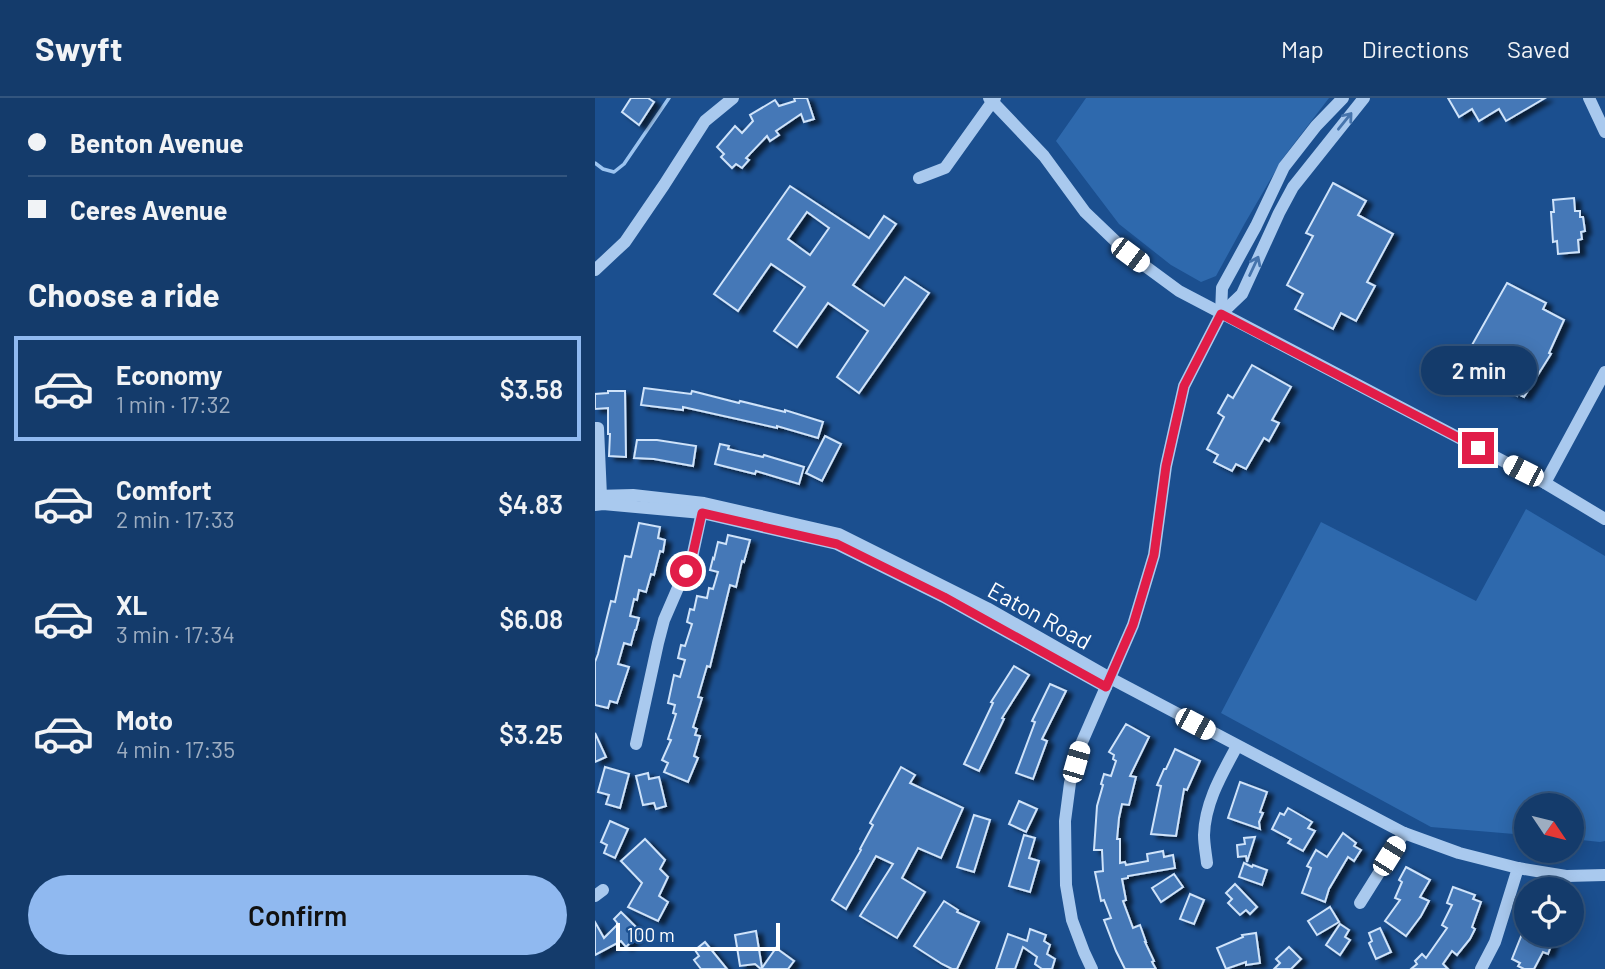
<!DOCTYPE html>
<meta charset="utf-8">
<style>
:root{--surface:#143b6b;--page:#1d4271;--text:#f1f3f6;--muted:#9dadc1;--line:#33557e;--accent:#90b9f0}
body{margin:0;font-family:Barlow,sans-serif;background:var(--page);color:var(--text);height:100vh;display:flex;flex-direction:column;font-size:26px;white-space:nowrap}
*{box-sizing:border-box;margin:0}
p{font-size:23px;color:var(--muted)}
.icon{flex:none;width:38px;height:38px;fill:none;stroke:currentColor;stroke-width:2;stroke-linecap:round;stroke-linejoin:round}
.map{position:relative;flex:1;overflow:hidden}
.details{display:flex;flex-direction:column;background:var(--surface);width:595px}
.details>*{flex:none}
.hud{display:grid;align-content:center;height:154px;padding:0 28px;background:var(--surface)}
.needle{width:46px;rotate:125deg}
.controls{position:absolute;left:919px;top:695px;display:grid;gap:14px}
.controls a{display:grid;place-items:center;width:70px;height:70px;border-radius:50%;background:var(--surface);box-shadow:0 4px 18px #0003,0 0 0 2px var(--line);font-size:35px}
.scale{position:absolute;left:21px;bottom:18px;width:164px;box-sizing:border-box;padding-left:7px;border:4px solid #fff;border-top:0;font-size:19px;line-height:24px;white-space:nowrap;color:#fff;-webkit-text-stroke:5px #1b4f8f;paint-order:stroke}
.end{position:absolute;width:32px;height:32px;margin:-16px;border:9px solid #e11d48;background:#fff;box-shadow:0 0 0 4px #fff}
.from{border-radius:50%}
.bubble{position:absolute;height:49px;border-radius:24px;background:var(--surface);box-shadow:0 4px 18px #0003,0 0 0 2px var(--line);font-size:23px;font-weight:600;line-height:49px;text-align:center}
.car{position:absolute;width:21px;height:42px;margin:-21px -10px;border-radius:9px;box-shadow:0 0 5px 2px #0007;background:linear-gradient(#fff 24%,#345 0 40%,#fff 0 76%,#345 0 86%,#fff 0)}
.hud b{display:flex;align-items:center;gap:24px;height:66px;font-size:26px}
.hud b+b{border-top:2px solid var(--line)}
.hud i{width:18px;height:18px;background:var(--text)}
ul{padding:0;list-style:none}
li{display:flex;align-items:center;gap:21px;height:105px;margin:0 14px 10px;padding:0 14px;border:4px solid transparent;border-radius:0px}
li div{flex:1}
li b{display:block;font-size:26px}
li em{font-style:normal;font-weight:600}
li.on{border-color:var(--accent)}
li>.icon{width:63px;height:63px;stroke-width:1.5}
h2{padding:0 28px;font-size:32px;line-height:84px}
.primary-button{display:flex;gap:14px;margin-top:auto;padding:14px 28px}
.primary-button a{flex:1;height:80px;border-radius:42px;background:var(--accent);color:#111;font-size:28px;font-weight:600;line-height:80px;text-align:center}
header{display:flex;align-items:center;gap:42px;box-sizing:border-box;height:98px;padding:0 35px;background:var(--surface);border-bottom:2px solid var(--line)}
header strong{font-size:33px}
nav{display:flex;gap:38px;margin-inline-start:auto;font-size:24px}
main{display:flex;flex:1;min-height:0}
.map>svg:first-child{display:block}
.green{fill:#2e69ad}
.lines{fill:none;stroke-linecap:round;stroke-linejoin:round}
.stream{stroke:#9cc4f0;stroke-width:3.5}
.building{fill:#4478b7;stroke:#cfe3fa;stroke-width:2;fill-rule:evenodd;filter:url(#shadow)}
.minor{stroke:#a9c9ee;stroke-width:12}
.oneway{stroke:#4674ac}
.route{stroke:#e11d48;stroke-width:9}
.labels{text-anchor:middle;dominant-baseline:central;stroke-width:6;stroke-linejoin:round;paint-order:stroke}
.street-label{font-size:23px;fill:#fff;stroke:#1b4f8f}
</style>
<header>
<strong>Swyft</strong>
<nav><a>Map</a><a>Directions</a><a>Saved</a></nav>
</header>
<main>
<section class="details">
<div class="hud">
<b><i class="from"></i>Benton Avenue</b>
<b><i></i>Ceres Avenue</b>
</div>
<h2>Choose a ride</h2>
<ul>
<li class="on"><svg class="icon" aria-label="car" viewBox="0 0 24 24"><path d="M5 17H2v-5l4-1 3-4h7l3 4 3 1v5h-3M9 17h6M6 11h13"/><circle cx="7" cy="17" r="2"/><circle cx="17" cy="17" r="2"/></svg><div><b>Economy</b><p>1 min · 17:32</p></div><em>$3.58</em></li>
<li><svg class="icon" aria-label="car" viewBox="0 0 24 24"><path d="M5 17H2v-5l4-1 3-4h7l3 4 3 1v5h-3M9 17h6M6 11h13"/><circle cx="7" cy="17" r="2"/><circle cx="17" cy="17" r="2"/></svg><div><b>Comfort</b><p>2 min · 17:33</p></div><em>$4.83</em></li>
<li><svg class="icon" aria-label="car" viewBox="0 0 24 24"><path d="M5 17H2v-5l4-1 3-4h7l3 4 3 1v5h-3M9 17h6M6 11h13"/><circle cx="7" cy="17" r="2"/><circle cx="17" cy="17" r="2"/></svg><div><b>XL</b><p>3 min · 17:34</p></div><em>$6.08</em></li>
<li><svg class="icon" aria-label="car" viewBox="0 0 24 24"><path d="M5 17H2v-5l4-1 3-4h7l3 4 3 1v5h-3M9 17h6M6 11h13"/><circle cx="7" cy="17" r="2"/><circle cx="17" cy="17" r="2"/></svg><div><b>Moto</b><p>4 min · 17:35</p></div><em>$3.25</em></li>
</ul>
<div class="primary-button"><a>Confirm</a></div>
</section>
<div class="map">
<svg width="1010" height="871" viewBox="0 0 1010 871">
<defs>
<filter id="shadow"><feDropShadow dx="6" dy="3.5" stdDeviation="2" flood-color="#0009"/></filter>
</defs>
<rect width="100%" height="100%" fill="#1b4f8f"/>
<!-- green -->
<g class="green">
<path d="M491,0H734L688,60L650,125L621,178L606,184L576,167L524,126L461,43Z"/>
<path d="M931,411L1010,458V743L1005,744L977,741L976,707H931V737L836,729L626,615L726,424L881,503Z"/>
</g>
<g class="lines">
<!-- stream -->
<path class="stream" d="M0,65L8,71L19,74L29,66L74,0"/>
</g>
<!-- building -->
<g class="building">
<path d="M36,0H53L59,4L44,27L27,14Z"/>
<path d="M199,0H212L219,21L209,24L206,16L181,33L184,37L175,43L172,38L151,60L154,62L147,70L141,66L137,70L126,59L129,56L122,49L140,28L147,35L158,23L155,17L180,2L184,8L200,3Z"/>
<path d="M853,0H950L911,23L904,11L884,23L877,11L864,19Z"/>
<path d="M738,85L771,103L763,117L798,136L772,184L780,188L761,223L746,215L738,231L700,211L708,196L692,187L718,138L711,135Z"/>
<path d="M195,88L274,140L289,118L301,126L258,187L289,208L310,179L334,195L264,295L242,279L273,233L233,205L202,249L179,233L210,189L176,166L143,213L119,196ZM212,114L234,130L215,157L193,141Z"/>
<path d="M979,100L980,113H985V119H988L990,133L986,134L987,141L983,142L984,154L963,156L962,143L958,144L956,114H959L958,102Z"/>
<path d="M912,185L951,205L948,211L969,222L954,255L956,256L929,299L923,296L922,298L909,291L887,278L888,277L876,270L885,251L877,247Z"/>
<path d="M657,267L696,289L677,322L684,325L674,343L669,340L651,371L641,366L637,373L619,364L623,357L612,351L629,319L623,315L633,297L638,300Z"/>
<path d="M49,290L96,296L97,293L144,305L145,303L190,314V312L228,324L223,340L182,328V330L88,309V312L46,307Z"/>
<path d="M13,293H30L31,359L14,358L15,336H13V310L0,311V296L13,295Z"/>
<path d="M230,338L246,346L227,383L211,375Z"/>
<path d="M42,342H62L101,348L98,368L59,361L39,360Z"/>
<path d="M125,346L134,348L133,351L168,359L169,357L209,369L204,386L161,373L160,376L120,366Z"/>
<path d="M44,425L65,429L63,440L70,442L68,454L65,453L59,477L56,476L51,494L44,492L42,502L39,501L35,518L44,520L41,532H40L36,547L29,545L23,566L34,569L22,605L15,603L13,610L0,607V564L3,556L16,503L20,504L30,458L36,459Z"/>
<path d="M133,437L155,442L149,464L147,463L141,489L135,487L115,569L112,568L103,599L107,600L98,629L102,631L100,637L105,638L99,658L103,660L93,684L69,674L73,665L67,662L76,642L73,641L81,616L78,615L80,607L73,605L79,577L85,579L90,562L83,560L86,547L90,548L97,526L92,524L95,511L99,512L102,498L112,500L114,490L118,491L123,474L115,472L118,460L119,461L123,444L131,446Z"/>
<path d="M419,568L434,577L407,620L409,621L384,673L369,666L398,605L396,604Z"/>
<path d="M455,586L471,593L447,641L452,643L438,681L421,675L440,624L437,623Z"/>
<path d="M531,626L554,639L535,678L541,679L534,707L527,706L524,720L522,741H525V765L530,764L531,767L553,763L552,756L568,753L569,759L578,757L580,770L533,778V780L527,781L531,802L528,803L538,830L545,827L551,844H550L559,863L557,864L561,871H530L521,853L509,822L516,820L509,802L506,803L500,774L508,773L507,752H499L502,708L508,687L506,686L509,676L516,678L521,663L518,661L519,657L514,654Z"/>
<path d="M0,635L11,659L0,664Z"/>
<path d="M580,651L605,663L592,692L589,691L581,738L556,736L566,688L562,687L569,671H571Z"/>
<path d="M10,669L34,676L25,710L11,706L14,697L3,694Z"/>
<path d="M306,669L320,677L315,685L368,710L346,760L323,750L307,780L330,794L302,840L265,818L298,766L281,758L251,811L237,802L266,752L265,751L278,727L275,725Z"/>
<path d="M53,675L54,681L64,679L71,708L61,711L59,705L48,707L41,678Z"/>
<path d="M645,684L672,694L665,714L668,715L664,724L665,731L633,720Z"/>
<path d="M424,703L442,711L431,734L414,726Z"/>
<path d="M693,710L717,724L713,730L720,733L708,753L693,745L696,741L677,731L685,715L689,717Z"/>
<path d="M379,717L395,722L379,774L362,769Z"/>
<path d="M15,723L33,731L20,760L9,755L12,747L6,744Z"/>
<path d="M748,735L761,745L759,748L766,752L759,763L753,759L734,791L730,804L707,795L716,770L712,768L721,752L732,759Z"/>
<path d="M429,737L440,740L434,760L444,763L435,794L414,788Z"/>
<path d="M660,739L652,764L651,758L643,759L642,747L650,746L649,740Z"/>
<path d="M50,741L70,762L65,771L73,779L64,798L73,804L63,823L33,809L47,785L26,763Z"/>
<path d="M649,765L657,769L658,767L672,772L667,787L644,779Z"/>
<path d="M811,769L835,782L825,799L834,803L826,818L811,838L790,823L805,802L800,800L807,784L804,782Z"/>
<path d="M579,776L588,789L566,804L557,790Z"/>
<path d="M640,786L662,809L655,816L651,812L645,817L633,805L637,801L631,795Z"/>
<path d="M858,789L880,797L878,801L886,804L877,829L880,831L875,841L862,857L857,853L848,866L853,871H816L822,866L820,863L827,856L831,860L852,830L847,827L857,807L852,805Z"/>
<path d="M595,796L609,802L599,826L585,821Z"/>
<path d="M349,803L363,812L362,814L384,824L362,871H357L347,866L319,848Z"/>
<path d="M735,809L744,824L722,837L713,823Z"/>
<path d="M26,814L46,834L31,849L26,843L0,857V824L9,840L23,826L19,821Z"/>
<path d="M745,826L754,832L750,839L755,842L745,857L731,847Z"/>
<path d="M785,830L796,854L781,861L774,845L777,843L774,835Z"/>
<path d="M435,831L451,837L449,843L455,847L452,856L460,861L457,871H447L440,866L442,859L428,849L420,871H401L413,836L432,843Z"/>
<path d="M161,833L167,870L181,850L199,863L193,871H166L160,866L145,868L140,837Z"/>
<path d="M661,835L665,865L651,867V864L631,871L622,850L648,839L647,837Z"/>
<path d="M927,836H954L951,843L957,845L953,856L948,854L939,871H929L923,868L925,865L917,861Z"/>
<path d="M110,844L132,871H106L99,862L104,858L100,852Z"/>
<path d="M694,849L706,861L696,871H679L685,865L681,861Z"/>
</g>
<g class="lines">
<!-- minor -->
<g class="minor">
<path d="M394,0L449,58L490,114L535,157L584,193L950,385L1010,421"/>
<path d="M994,0L1010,34"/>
<path d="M324,80L350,70L400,0"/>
<path d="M0,172L30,144L69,87L110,23L138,0"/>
<path d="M626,216L627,190L661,128L689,69L721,28L748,0"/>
<path d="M0,330H3L6,398"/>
<path d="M950,385L1010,274"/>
<path d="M0,398L38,397L109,405L244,436L392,510L515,580L809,735L864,755L923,770L971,778L1010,777"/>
<path d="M0,407L8,406L107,415L242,446L349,499L511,589"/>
<path d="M41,646L63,545L69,522L98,455L108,409"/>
<path d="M612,765C611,756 609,746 609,737C610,704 627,676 642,648"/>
<path d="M0,798L8,792"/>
<path d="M765,805L809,735"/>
<path d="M497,871L489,854L477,822L471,787L470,723L475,685L487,644L538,527L559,457L571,368L589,288L626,216L647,196L684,115L698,89L769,0"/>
<path d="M886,871L900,844L923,770"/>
</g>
</g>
<!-- one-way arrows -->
<defs><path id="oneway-shaft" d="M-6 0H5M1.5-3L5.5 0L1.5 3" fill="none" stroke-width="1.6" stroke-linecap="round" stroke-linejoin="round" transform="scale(1.75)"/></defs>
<g class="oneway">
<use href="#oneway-shaft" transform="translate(750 23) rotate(-51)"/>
<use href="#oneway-shaft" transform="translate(659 168) rotate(-65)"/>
</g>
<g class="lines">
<!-- route -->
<path class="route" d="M91,473L98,455L107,415L242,446L349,499L511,589L538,527L559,457L571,368L589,288L626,216L883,350"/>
</g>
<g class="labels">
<!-- street labels -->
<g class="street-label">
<text transform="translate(445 517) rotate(29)">Eaton Road</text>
</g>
</g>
</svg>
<div class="controls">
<a><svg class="needle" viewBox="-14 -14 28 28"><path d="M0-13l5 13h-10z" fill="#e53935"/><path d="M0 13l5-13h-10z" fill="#9dadc1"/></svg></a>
<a><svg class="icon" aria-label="locate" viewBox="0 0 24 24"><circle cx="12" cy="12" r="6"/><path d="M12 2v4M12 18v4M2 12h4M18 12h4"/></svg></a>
</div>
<div class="scale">100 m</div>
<i class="end from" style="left:91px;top:473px"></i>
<i class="end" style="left:883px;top:350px"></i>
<div class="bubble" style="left:826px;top:248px;width:116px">2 min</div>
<i class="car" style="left:535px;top:157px;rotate:127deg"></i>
<i class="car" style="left:928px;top:373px;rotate:297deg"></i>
<i class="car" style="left:600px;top:626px;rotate:118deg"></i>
<i class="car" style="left:481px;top:664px;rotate:16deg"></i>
<i class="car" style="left:794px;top:758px;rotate:32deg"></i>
</div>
</main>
